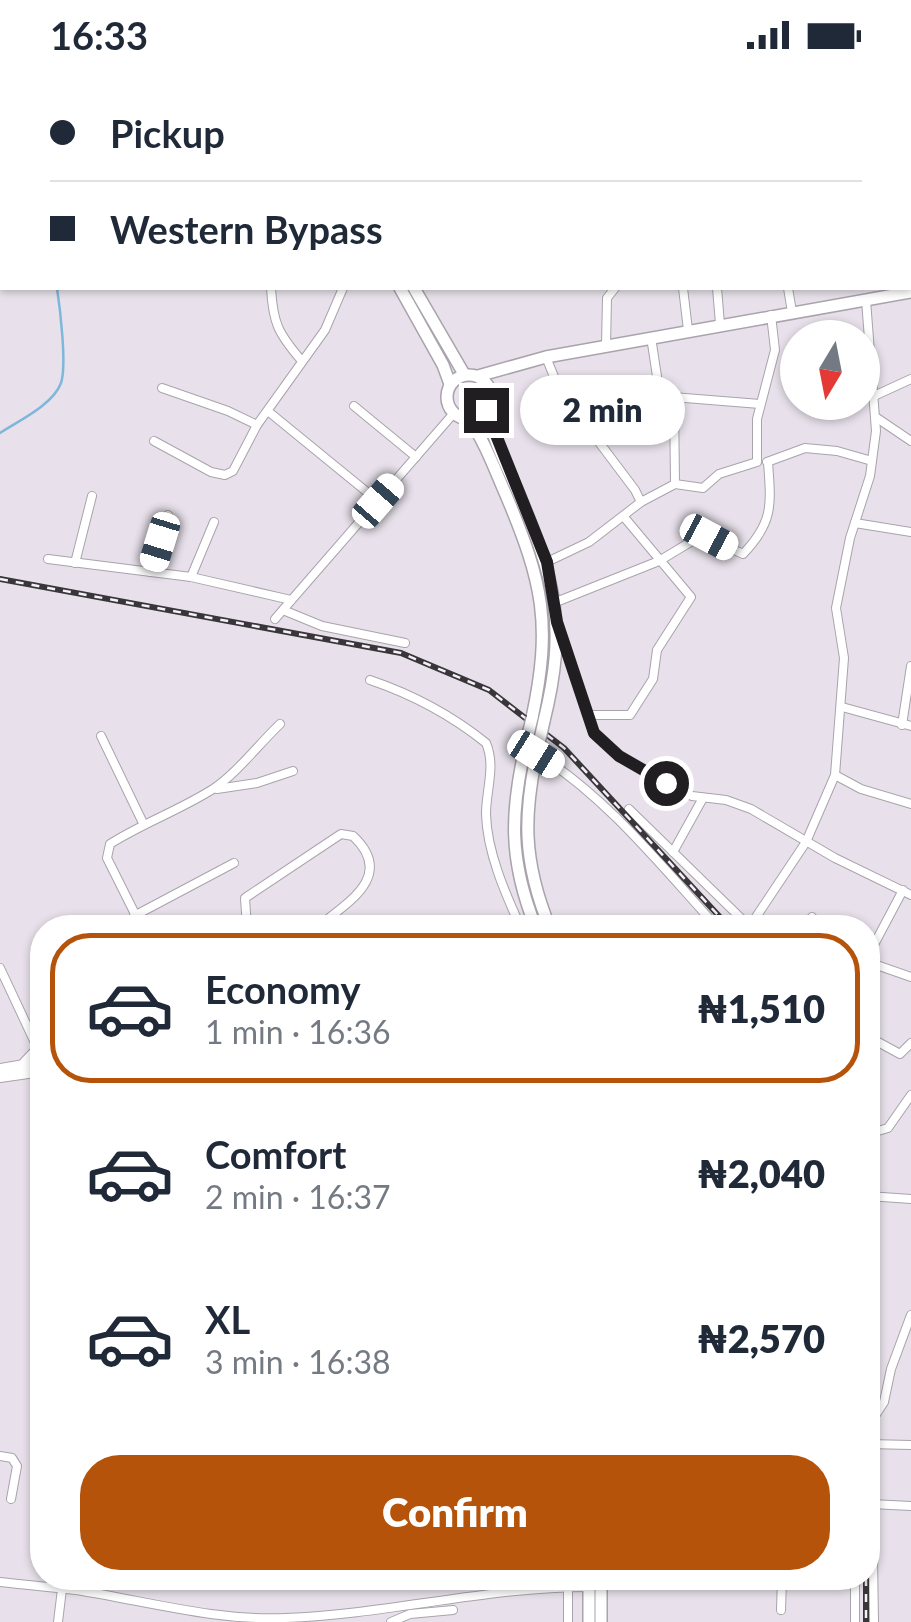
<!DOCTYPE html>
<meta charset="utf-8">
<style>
:root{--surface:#fff;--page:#f6f6f7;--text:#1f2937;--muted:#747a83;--line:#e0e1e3;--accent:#b45309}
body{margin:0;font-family:Lato,sans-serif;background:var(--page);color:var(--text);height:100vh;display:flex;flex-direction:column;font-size:38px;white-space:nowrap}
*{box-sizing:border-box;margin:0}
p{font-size:32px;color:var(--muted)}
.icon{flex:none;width:55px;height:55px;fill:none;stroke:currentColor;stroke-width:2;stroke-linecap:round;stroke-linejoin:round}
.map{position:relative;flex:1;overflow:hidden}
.details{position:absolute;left:30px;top:845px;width:850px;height:675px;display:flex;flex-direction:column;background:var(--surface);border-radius:40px;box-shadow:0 2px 8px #0004}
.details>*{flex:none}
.guide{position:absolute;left:0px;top:0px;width:912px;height:220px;box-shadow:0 2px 8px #0004;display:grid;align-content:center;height:220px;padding:0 50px;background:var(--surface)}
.needle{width:65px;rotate:190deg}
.controls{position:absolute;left:780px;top:250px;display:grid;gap:20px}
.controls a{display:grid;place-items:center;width:100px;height:100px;border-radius:50%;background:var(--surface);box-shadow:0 2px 8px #0004;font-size:50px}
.end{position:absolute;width:45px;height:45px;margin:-22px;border:12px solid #211e22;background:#fff;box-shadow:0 0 0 5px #fff}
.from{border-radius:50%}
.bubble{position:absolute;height:70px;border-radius:35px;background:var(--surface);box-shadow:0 2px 8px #0004;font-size:32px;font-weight:800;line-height:70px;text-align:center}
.car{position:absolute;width:30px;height:60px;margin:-30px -15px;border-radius:12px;box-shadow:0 0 8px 2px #0007;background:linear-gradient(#fff 24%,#345 0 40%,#fff 0 76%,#345 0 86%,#fff 0)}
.guide b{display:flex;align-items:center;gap:35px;height:95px;font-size:38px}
.guide b+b{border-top:2px solid var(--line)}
.guide i{width:25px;height:25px;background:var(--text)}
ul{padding:18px 0 0;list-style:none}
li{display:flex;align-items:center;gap:30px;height:150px;margin:0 20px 15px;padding:0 30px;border:5px solid transparent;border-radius:40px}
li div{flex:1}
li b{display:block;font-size:38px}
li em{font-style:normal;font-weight:800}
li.selected{border-color:var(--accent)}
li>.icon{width:90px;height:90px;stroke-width:1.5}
.button{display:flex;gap:20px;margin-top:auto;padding:20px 50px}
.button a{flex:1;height:115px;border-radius:40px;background:var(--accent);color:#fff;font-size:40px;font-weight:800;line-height:115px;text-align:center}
.status{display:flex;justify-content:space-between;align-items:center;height:70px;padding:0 50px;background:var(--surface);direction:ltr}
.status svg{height:28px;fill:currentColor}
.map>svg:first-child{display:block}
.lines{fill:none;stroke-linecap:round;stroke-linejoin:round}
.stream{stroke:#7eb7da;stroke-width:2.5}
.street-casing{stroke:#a9a3ac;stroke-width:10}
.secondary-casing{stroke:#a9a3ac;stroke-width:12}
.primary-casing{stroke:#a9a3ac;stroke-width:14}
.street{stroke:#fff;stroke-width:8}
.secondary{stroke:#fff;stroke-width:10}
.primary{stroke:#fff;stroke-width:11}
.rail-casing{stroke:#39363a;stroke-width:6}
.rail{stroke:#f5eff8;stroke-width:2.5;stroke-dasharray:8;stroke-linecap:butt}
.primary-bridge-casing{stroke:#a9a3ac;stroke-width:14;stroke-linecap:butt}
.primary-bridge{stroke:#fff;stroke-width:11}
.route{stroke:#211e22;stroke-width:12}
</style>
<div class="status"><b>16:33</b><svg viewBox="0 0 49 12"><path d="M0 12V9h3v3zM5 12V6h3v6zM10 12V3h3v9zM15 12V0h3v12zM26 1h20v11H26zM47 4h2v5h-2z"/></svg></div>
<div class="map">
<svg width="911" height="1552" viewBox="0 0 911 1552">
<rect width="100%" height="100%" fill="#e8e1eb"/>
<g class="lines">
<!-- stream -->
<g class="stream">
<path d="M98,2L104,0"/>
<path d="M0,363C18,351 53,335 61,313C67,295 60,238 57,218"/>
</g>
<defs>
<g id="street">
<path d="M512,0L513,2"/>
<path d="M558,0L560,2"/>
<path d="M363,2L364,0"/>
<path d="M438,2L439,0"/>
<path d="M642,2L645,0"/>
<path d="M879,2L882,0"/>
<path d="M271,218C273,253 278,263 301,290"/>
<path d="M683,218L688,260"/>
<path d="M717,218L720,254"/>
<path d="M788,218L792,242"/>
<path d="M651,267L660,326L760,334"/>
<path d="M606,276L607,228L615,218"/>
<path d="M546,287L559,319L635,420L641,432"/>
<path d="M162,318L228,341L257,355"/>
<path d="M874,326L911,309"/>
<path d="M674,327L675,414"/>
<path d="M354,336L416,387"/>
<path d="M269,342L378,431"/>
<path d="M877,348L911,371"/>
<path d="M154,371L211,402L225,405L233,401L257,355L325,260L343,218"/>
<path d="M767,392L805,378L837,381L872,391"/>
<path d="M855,453L911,462"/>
<path d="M48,489L191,507L291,530"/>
<path d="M547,492L589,472L641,432L675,414L703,418L719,404L757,392V349L775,280L771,245"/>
<path d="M75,493L92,426"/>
<path d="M150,502L168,445"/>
<path d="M191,507L214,452"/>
<path d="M556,532L659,491L702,465L743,484C774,452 771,434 768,392"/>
<path d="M283,540L322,556L405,573"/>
<path d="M275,549L454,343"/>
<path d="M558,554L594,663L619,687L692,726L726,730L751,739L835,788L911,825"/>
<path d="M370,610C414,625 450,644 486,673C496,696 486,720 486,744C487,782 505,823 521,858"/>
<path d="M842,637L911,656"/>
<path d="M591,645H630L653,609L657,580L691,527L624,447"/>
<path d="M902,655L911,596"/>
<path d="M101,666L143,753"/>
<path d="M536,683C607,727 662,797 718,858"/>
<path d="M835,705L861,719L911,734"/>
<path d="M217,719L257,713L293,701"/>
<path d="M629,739L751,858"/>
<path d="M673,782L703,728"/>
<path d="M134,846L234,793"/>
<path d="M750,856L806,772L835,705L844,588L836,538L850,468L870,406L876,361L866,230"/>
<path d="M142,858L107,788L110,774C143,753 180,740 213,719C237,703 259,674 280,654"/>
<path d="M247,858L245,828L341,764L353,766C396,806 347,833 316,858"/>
<path d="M802,858L812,847"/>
<path d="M868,886L903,820"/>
<path d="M868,892L911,907"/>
<path d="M0,898L37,977"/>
<path d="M868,980L878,972L900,984L911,973"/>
<path d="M22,994L42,973"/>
<path d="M868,1064L888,1058L911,1025"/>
<path d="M868,1126L911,1129"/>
<path d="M868,1241V1319"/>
<path d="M868,1322L871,1352"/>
<path d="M868,1374L911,1375"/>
<path d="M0,1386L12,1388L17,1396L11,1429"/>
<path d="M871,1434L911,1436"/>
<path d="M855,1508V1552"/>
<path d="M0,1512C25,1515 51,1517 76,1520C147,1531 214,1551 286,1548C388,1544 488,1517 589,1517"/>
<path d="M568,1517V1552"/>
<path d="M76,1520L88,1508"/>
<path d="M781,1540L782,1508"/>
<path d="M58,1552L62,1519"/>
<path d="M391,1552L410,1544L453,1540"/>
<path d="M874,1552L871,1352L884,1332L891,1299L911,1245"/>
</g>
<g id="secondary">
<path d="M0,999L42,992"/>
<path d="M0,1007L42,1001"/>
</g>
<g id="primary">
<path d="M290,0L291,2"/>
<path d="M303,0L304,2"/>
<path d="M400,218L443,295L450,314"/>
<path d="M414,218L464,304"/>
<circle cx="469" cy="327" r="22"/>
<path d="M478,306L546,287L911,222"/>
<path d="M487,340C492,368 506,394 517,420C555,509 568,554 544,651"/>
<path d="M469,349C485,372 495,400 506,425C543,513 552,554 532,648"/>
<path d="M527,669C510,741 508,789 536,858"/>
<path d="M539,673C523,743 522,790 550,858"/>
<path d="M589,1552V1508"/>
<path d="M601,1552V1508"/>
</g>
</defs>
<!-- street casing -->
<use href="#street" class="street-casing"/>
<!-- secondary casing -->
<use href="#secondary" class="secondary-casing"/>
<!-- primary casing -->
<use href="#primary" class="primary-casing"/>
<!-- street -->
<use href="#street" class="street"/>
<!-- secondary -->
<use href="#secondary" class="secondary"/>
<!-- primary -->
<use href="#primary" class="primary"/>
<defs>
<g id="rail">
<path d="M0,509L401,583L489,620L564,678L730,858"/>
<path d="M866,1508V1552"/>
</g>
</defs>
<!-- rail casing -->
<use href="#rail" class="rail-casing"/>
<!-- rail -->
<use href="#rail" class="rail"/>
<defs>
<g id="primary-bridge">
<path d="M527,669L532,648"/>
<path d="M539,673L544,651"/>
</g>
</defs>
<!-- primary-bridge casing -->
<use href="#primary-bridge" class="primary-bridge-casing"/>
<!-- primary-bridge -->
<use href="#primary-bridge" class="primary-bridge"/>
</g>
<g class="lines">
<!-- route -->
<path class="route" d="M486,340L547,492L557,552L594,663L619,686L666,713"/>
</g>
</svg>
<div class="controls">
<a><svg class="needle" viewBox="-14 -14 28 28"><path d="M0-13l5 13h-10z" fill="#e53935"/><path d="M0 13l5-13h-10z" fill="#747a83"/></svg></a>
</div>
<i class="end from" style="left:666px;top:713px"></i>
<i class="end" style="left:486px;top:340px"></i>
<div class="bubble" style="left:520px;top:305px;width:165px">2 min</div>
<i class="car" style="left:378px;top:431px;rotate:41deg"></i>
<i class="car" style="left:709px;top:467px;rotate:118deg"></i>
<i class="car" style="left:160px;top:472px;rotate:197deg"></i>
<i class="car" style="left:536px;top:684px;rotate:122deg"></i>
<div class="guide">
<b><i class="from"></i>Pickup</b>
<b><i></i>Western Bypass</b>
</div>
<section class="details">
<ul>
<li class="selected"><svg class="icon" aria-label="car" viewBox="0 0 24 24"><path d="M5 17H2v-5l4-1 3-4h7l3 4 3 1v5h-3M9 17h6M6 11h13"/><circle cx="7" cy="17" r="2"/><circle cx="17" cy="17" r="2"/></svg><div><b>Economy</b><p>1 min · 16:36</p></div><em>₦1,510</em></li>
<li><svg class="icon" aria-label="car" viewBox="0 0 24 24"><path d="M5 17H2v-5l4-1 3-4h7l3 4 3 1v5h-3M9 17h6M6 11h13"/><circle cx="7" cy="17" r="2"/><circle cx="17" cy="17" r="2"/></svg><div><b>Comfort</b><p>2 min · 16:37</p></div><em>₦2,040</em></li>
<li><svg class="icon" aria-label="car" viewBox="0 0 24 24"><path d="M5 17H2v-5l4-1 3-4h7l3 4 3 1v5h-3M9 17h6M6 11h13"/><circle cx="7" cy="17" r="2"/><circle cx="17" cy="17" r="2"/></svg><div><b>XL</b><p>3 min · 16:38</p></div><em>₦2,570</em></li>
</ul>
<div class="button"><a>Confirm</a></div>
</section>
</div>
